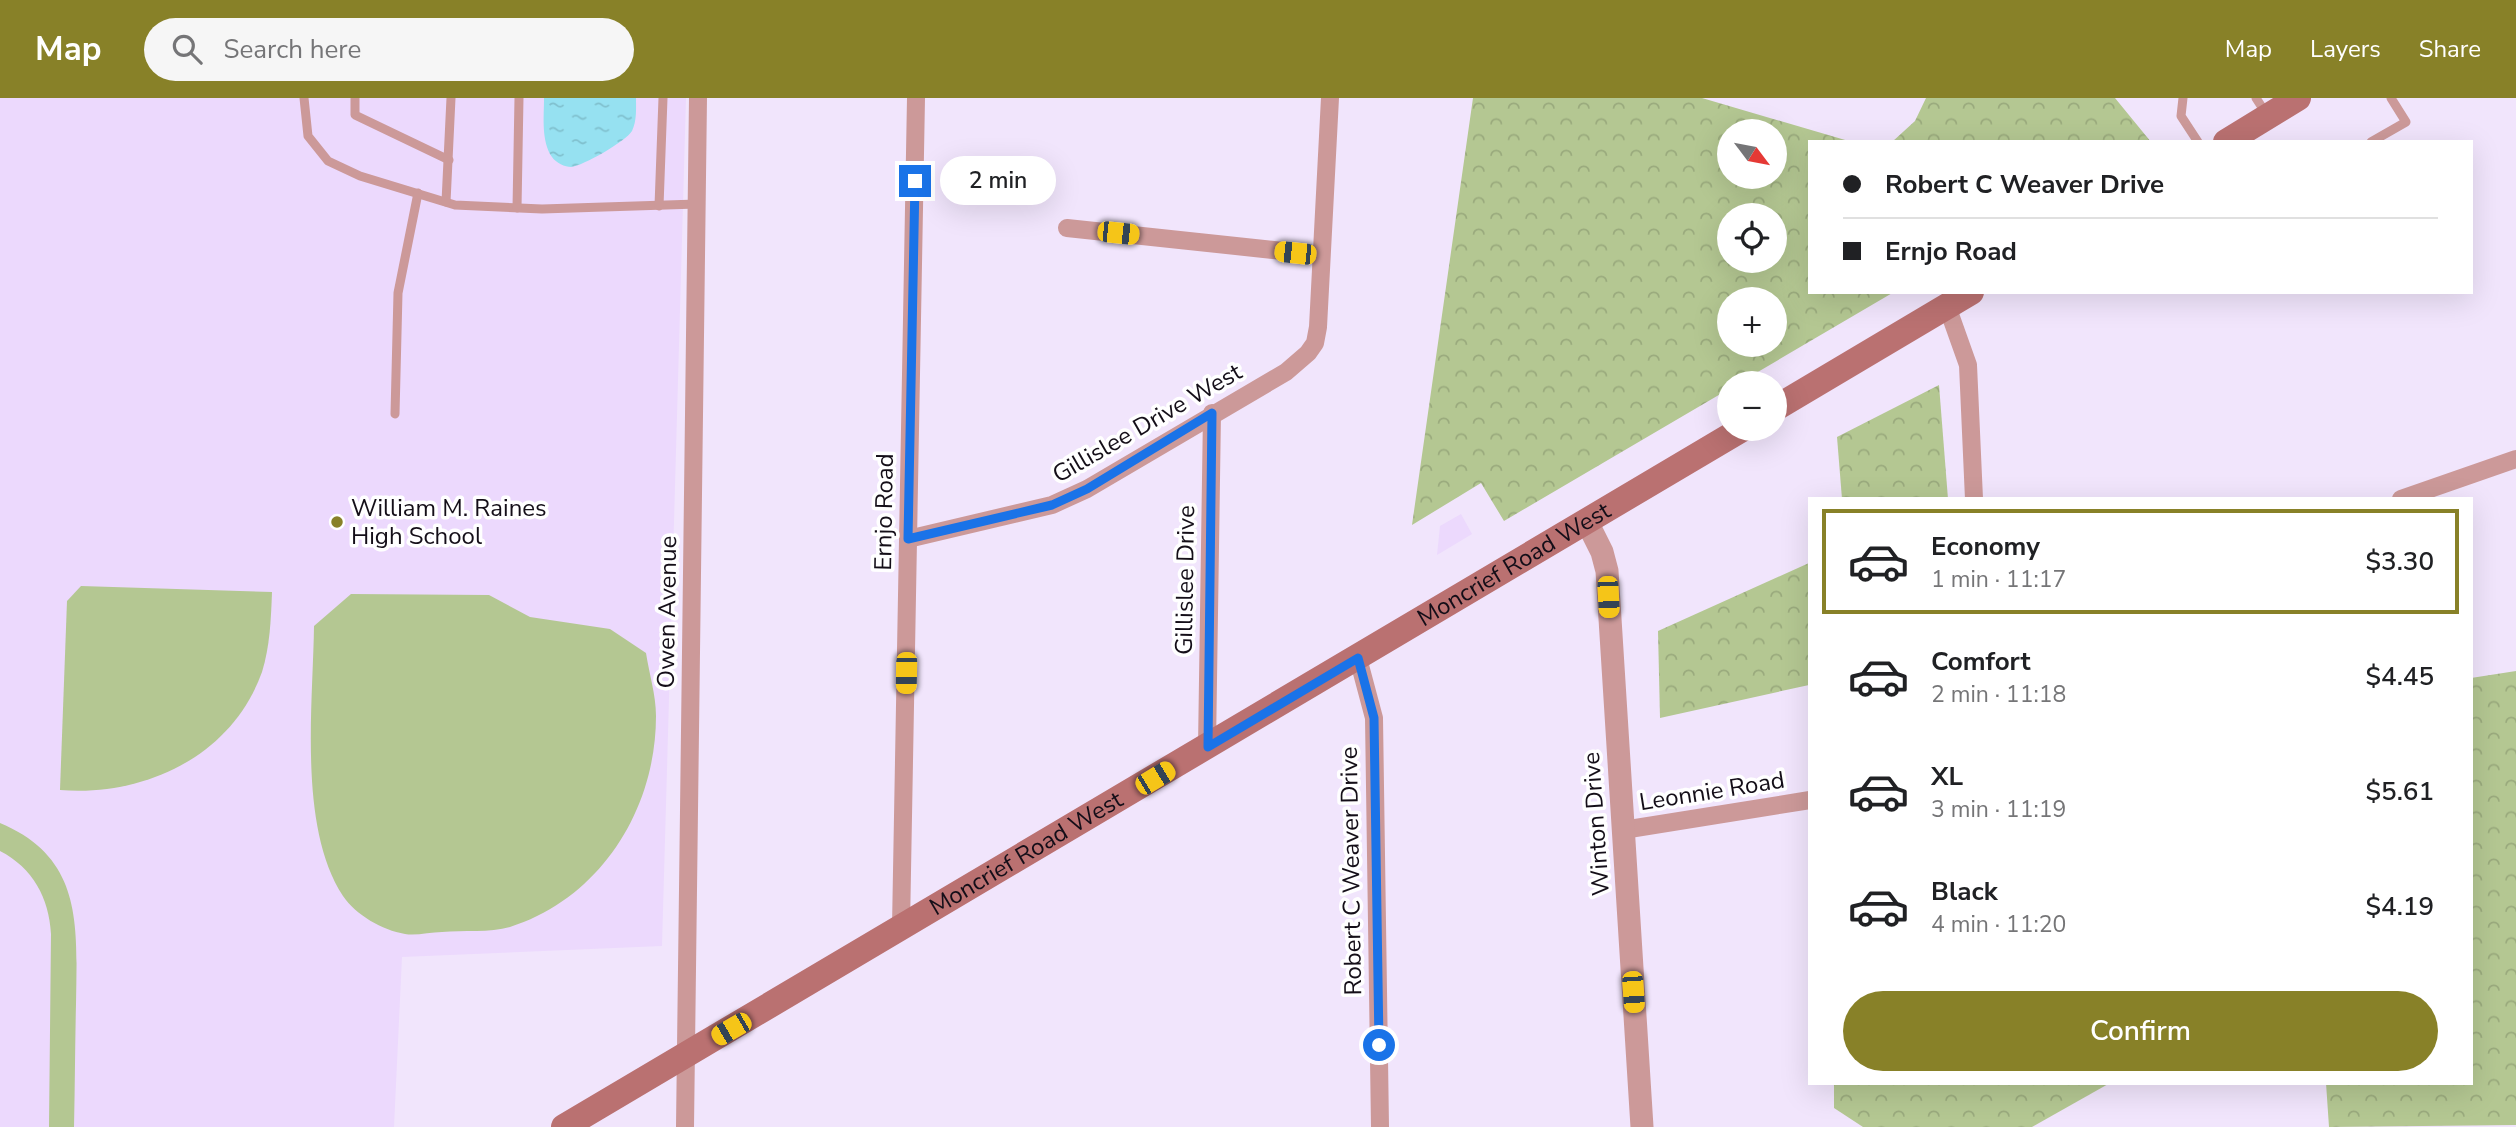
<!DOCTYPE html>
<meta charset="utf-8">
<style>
:root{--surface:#fff;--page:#f6f6f6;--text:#202124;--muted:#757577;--line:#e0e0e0;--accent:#888128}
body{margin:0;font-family:"Nunito Sans",sans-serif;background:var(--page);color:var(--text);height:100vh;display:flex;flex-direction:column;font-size:26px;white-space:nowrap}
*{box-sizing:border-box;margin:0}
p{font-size:23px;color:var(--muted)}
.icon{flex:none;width:38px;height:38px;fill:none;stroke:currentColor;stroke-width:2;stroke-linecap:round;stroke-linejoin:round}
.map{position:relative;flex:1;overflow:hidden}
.side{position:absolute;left:1808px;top:399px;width:665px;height:588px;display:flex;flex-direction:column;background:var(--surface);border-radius:0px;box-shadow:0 7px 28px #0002}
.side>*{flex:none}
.top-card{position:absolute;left:1808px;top:42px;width:665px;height:154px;border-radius:0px;box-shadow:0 7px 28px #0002;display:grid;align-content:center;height:154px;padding:0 35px;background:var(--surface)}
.needle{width:46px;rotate:122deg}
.controls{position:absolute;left:1717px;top:21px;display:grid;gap:14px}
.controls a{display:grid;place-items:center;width:70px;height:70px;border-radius:50%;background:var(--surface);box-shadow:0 7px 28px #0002;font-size:35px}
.end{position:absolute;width:32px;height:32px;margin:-16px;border:9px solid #1a73e8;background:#fff;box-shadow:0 0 0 4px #fff}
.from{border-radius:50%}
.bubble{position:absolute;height:49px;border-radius:24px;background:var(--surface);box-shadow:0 7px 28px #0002;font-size:23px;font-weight:600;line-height:49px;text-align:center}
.car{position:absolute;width:21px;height:42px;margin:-21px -10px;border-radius:9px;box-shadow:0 0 5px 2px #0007;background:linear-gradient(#f5c518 24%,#345 0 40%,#f5c518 0 76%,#345 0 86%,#f5c518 0)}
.top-card b{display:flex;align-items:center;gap:24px;height:66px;font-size:26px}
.top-card b+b{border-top:2px solid var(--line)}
.top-card i{width:18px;height:18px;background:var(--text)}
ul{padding:12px 0 0;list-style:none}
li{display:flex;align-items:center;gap:21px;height:105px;margin:0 14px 10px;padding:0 21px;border:4px solid transparent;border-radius:0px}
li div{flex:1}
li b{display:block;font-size:26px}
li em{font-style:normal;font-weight:600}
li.active{border-color:var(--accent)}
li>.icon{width:63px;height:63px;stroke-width:1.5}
.primary-button{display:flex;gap:14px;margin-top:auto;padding:14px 35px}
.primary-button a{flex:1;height:80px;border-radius:42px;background:var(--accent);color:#fff;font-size:28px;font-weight:600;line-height:80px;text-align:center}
header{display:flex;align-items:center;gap:42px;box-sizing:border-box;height:98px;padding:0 35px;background:var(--accent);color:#fff}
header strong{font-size:33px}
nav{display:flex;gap:38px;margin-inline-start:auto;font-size:24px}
.search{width:490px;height:63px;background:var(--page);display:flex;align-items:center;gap:18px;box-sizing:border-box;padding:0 24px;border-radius:38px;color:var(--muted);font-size:26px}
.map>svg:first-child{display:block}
.built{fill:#ecd9fd}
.forest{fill:url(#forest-crowns);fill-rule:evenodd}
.pitch{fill:#b4c792}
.water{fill:url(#water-ripples)}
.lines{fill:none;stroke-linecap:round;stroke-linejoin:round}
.service{stroke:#c99;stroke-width:9}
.minor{stroke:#c99;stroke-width:18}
.tertiary{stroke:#c99;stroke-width:23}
.secondary{stroke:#ba7171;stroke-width:26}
.route{stroke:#1a73e8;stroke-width:9}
.poi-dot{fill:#888128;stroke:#fff;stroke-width:2.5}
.labels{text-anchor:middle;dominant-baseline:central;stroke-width:7;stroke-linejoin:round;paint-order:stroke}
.street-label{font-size:24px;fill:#140e18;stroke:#fff}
.poi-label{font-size:24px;fill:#140e18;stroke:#fff;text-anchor:start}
</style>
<header>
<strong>Map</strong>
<div class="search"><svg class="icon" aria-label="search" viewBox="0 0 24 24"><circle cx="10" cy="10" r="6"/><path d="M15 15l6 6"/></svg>Search here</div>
<nav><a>Map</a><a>Layers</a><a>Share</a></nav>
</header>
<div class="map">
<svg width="2516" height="1029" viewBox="0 0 2516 1029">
<defs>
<pattern id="forest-crowns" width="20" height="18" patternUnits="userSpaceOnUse" patternTransform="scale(1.75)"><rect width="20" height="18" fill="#b4c792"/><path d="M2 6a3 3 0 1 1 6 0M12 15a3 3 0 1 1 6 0" fill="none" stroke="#9aaa7d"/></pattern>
<pattern id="water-ripples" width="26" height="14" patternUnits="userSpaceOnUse" patternTransform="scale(1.75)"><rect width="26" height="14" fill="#96e1f1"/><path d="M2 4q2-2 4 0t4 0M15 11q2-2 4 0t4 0" fill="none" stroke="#80c0ce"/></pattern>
</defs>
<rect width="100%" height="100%" fill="#f1e5fc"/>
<!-- built -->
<g class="built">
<path d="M0,0H686L662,848L402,859L394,1029H0Z"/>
<path d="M1461,416L1472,436L1437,457L1440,428Z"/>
</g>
<!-- forest -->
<g class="forest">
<path d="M1473,0H1702L1852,44H1810V194H1894L1739,285H1729V291L1504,423L1481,385L1412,427ZM1774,33V79H1729V33ZM1774,117V163H1729V117ZM1774,201V247H1729V201Z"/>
<path d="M1926,0H2115L2151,44H1892L1915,23Z"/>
<path d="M1939,287L1948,401H1842L1837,339Z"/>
<path d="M1809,465V587L1660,620L1658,533Z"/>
<path d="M2516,573V1027L2329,1029L2326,985H2471V580Z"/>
<path d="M1834,985H2110L2032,1029H1863L1834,1010Z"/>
</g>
<!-- pitch -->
<g class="pitch">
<path d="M81,488L272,494C271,521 270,548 262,574C232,658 144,699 60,692L67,503Z"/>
<path d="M351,496L489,497L530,519L610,531L646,555C649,575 656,597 656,618C656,711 601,800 510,829C490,835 463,832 442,834C430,834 416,838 405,836C382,832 356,817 343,798C298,729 313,608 314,528Z"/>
<path d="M0,725C84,760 77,829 76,906C75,947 75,988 74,1029H49L51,836C49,800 33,770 0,753Z"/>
</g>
<!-- water -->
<path class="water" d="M544,0H636C636,10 637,23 632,33C626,43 583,68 571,69C565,69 556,65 552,59C541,43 544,19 544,0Z"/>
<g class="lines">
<!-- service -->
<g class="service">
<path d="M304,0L308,38L328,63L360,78L455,107L542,111L697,106"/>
<path d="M355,0V17L449,62"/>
<path d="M2183,0L2181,18L2198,44"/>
<path d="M2256,0L2267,17"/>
<path d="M2371,44L2406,24L2391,0"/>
<path d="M446,104L451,0"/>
<path d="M659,108L663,0"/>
<path d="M517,110L519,0"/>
<path d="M395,316L398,195L418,95"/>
</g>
<!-- minor -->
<g class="minor">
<path d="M1067,130L1320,157"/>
<path d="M1947,208L1968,267L1974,401"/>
<path d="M2401,401L2516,361"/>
<path d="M908,441L1052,407L1087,391L1286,274L1308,255L1315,245L1318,229L1330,0"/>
<path d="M1358,560L1374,620L1380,1029"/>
<path d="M1207,649L1212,315"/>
<path d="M1623,732L1810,702"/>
<path d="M901,829L916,0"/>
<path d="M685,1029L698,0"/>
</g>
<!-- tertiary -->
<path class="tertiary" d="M1587,424L1602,454L1607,473L1642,1029"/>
<!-- secondary -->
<g class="secondary">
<path d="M2226,44L2298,0"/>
<path d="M1774,311L1971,194"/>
<path id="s1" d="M564,1029L1742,331"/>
</g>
</g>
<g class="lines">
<!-- route -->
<path class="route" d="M915,83L908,441L1052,407L1087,391L1212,315L1208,649L1358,560L1374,620L1379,947"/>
</g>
<!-- markers -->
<circle class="poi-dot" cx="337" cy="424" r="7"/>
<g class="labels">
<!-- street labels -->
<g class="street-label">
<text transform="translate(1147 325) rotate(-30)">Gillislee Drive West</text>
<text transform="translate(884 414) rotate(-89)">Ernjo Road</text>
<text stroke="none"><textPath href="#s1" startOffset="1104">Moncrief Road West</textPath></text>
<text transform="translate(1185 482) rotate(-89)">Gillislee Drive</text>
<text transform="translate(667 514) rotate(-89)">Owen Avenue</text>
<text transform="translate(1712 693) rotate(-9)">Leonnie Road</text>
<text transform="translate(1596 726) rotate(-94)">Winton Drive</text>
<text stroke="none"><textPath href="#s1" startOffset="537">Moncrief Road West</textPath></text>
<text transform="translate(1351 773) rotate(-91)">Robert C Weaver Drive</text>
</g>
<!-- poi labels -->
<g class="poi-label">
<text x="351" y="410">William M. Raines<tspan x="351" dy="28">High School</tspan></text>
</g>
</g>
</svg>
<div class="controls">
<a><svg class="needle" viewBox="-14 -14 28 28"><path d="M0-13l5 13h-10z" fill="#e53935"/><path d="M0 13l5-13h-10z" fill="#757577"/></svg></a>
<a><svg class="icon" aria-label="locate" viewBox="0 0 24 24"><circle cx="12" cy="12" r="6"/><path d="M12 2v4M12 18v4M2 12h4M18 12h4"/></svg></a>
<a>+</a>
<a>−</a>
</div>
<i class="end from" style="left:1379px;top:947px"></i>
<i class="end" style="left:915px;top:83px"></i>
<div class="bubble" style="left:940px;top:58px;width:116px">2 min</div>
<i class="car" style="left:1118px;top:135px;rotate:96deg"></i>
<i class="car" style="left:1295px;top:155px;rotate:276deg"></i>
<i class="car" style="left:1608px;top:499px;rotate:177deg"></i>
<i class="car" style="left:906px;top:575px;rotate:181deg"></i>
<i class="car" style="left:1155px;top:680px;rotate:59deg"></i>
<i class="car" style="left:1633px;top:894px;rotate:176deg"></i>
<i class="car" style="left:731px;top:931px;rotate:240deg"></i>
<div class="top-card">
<b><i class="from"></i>Robert C Weaver Drive</b>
<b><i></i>Ernjo Road</b>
</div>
<section class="side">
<ul>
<li class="active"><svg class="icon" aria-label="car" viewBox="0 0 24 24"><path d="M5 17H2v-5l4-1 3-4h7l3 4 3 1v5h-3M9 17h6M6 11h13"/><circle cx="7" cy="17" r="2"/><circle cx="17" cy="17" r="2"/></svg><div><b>Economy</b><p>1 min · 11:17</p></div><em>$3.30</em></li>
<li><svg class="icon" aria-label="car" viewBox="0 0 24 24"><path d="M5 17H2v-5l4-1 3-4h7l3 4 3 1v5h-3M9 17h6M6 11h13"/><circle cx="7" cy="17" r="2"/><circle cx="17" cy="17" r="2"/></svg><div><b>Comfort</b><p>2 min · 11:18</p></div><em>$4.45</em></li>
<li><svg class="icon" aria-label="car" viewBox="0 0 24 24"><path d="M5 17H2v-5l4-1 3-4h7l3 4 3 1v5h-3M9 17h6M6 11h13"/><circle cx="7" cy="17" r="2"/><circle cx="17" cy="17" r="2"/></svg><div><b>XL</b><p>3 min · 11:19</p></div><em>$5.61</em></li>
<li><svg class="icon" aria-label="car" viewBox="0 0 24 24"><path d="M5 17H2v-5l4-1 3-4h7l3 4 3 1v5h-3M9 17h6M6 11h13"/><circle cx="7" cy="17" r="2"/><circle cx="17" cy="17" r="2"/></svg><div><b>Black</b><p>4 min · 11:20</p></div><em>$4.19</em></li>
</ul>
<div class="primary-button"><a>Confirm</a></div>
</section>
</div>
